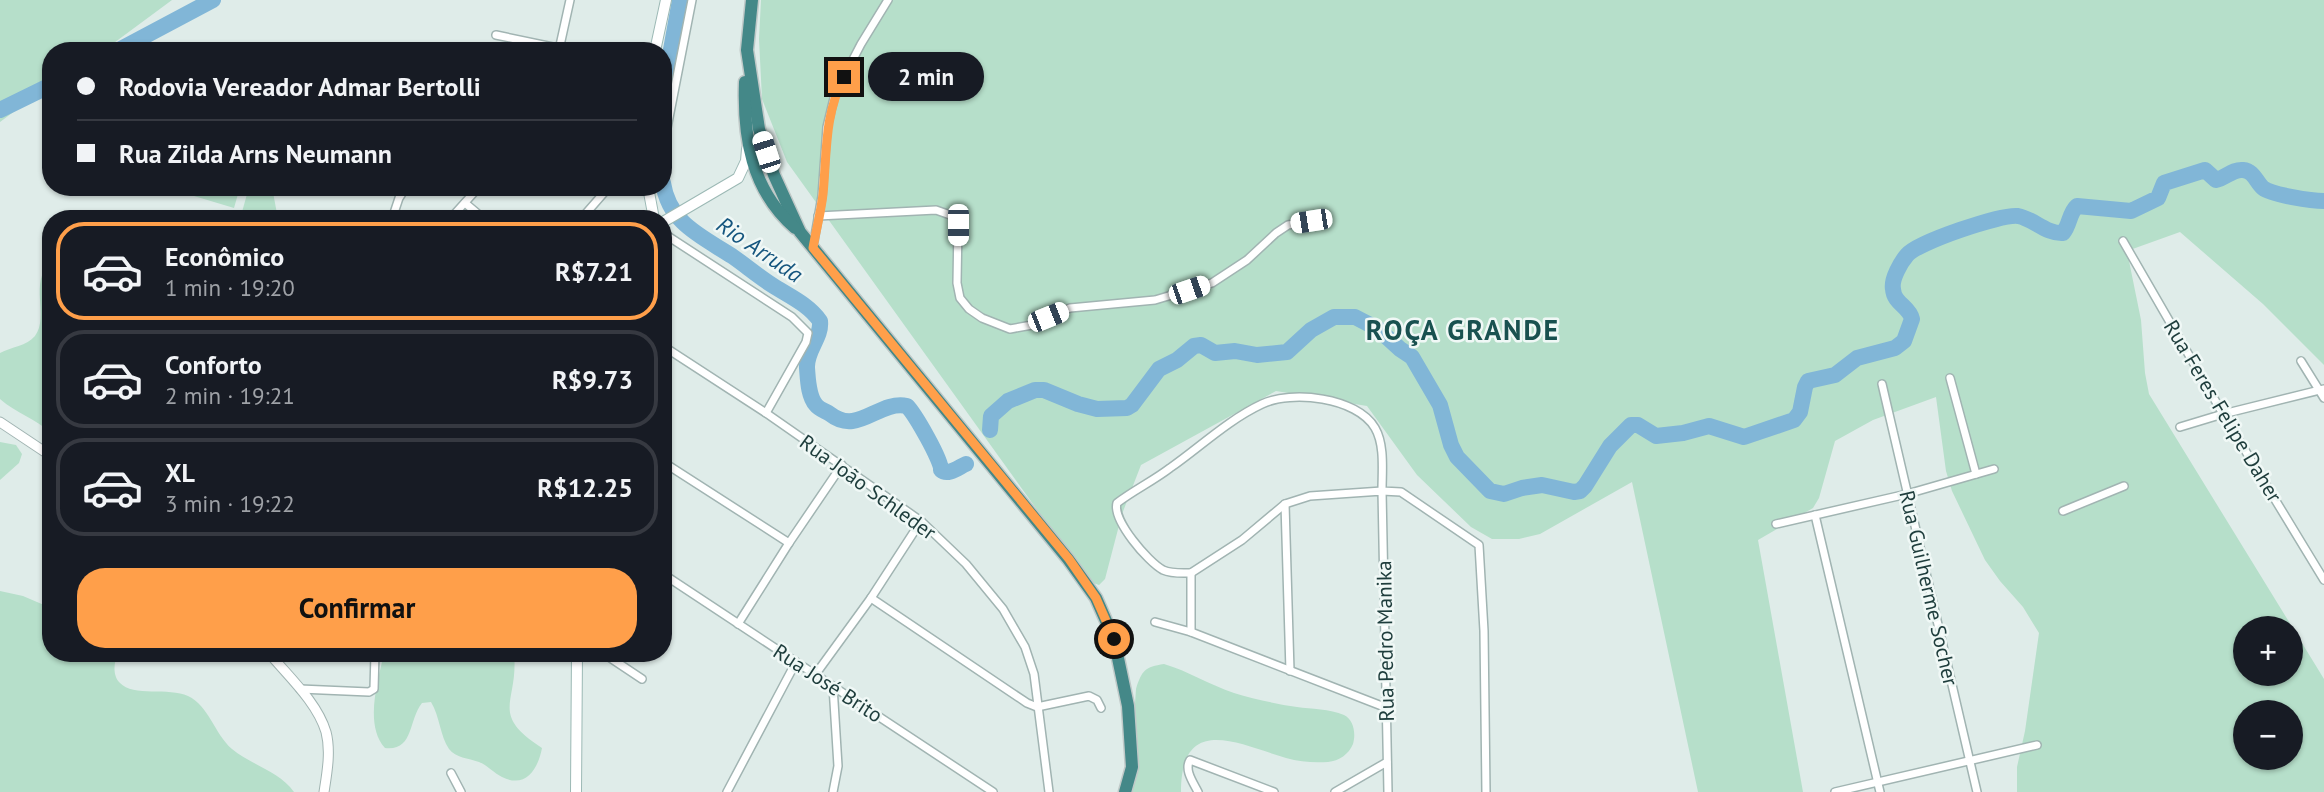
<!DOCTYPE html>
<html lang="pt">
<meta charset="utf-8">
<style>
:root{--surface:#171b24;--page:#242831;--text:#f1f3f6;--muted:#9ea1a6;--line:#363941;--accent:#ff9f4a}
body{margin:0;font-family:"PT Sans",sans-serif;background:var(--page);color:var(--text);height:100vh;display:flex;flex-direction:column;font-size:26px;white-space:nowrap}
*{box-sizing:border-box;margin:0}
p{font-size:23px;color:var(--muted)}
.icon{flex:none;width:38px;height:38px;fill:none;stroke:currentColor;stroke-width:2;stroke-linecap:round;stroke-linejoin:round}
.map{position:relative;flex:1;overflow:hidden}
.panel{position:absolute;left:42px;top:210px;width:630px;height:452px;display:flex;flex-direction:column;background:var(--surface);border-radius:28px;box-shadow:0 2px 5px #0004}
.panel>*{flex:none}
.hud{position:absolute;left:42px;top:42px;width:630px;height:154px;border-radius:28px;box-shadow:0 2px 5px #0004;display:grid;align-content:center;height:154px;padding:0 35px;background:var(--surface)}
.fabs{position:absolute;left:2233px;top:616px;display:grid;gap:14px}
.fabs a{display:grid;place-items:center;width:70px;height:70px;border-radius:50%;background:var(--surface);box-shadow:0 2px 5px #0004;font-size:35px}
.end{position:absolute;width:32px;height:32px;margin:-16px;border:9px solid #ff9f4a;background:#111;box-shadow:0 0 0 4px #111}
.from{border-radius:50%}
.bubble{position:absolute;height:49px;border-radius:24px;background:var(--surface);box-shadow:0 2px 5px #0004;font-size:23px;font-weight:800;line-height:49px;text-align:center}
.car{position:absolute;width:21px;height:42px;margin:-21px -10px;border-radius:9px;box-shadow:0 0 5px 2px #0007;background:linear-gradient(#fff 24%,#345 0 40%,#fff 0 76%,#345 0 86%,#fff 0)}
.hud b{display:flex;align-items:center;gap:24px;height:66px;font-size:26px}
.hud b+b{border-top:2px solid var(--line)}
.hud i{width:18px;height:18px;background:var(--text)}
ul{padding:12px 0 0;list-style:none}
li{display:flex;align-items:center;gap:21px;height:98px;margin:0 14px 10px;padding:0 21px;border:4px solid var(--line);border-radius:28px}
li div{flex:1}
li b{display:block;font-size:26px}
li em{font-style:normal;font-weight:800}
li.on{border-color:var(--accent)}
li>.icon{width:63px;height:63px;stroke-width:1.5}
.cta{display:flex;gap:14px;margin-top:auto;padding:14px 35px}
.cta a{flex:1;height:80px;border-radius:28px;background:var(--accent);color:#111;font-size:28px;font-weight:800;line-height:80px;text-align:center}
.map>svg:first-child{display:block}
.green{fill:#b6dfca;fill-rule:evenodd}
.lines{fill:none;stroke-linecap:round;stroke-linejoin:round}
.river{stroke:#81b6d7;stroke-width:16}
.minor-casing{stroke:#a1b4b2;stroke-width:10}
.tertiary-casing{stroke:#a1b4b2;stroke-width:11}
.secondary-casing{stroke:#9cb9b5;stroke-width:12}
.trunk-casing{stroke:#c0c9c8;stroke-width:15}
.minor{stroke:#fff;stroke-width:7}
.tertiary{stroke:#fff;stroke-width:9}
.secondary{stroke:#fff;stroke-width:10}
.trunk{stroke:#488;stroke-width:12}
.route{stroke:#ff9f4a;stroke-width:9}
.labels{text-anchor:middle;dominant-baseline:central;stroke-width:5;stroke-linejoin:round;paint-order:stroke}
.street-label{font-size:21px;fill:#1e3d3c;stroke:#f0f8f6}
.water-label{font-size:23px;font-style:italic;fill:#14557e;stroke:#f0f8f6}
.district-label{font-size:28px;font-weight:bold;letter-spacing:2px;fill:#195150;stroke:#f0f8f6}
</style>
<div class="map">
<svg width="2324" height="792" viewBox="0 0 2324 792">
<rect width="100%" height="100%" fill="#dfece9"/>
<!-- green -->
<g class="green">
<path d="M0,0H172L103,51H51V84L0,122Z"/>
<path d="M761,0H2324V365L2263,304L2180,232L2127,251L2141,320L2145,373L2149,394L2324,679V792H2017V767L2025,731L2039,633L2023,607L2000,581L1985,560L1952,491L1946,471L1936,397L1873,420L1835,441L1819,498L1813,508L1758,540L1803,792H1698L1632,482L1540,534L1519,539H1492L1471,527L1417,475L1367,406L1276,391L1141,465L1122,514L1105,579L1099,585L1093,583L1084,575L787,162L762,99L759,39ZM2245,628H2291V674H2245ZM2245,712H2291V758H2245Z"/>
<path d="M164,187H240L234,208Z"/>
<path d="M249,187H272L278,219H240Z"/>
<path d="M51,262V433C36,419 16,413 0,399V353C11,347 27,346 35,336C50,316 28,282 51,262Z"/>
<path d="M0,442L16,445L22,454L19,463L0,480Z"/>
<path d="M0,591L23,596L51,608V653H118C114,662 112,675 120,683C133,697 169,687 188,696C209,706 214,733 232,749C251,765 279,771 294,792H0Z"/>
<path d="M384,653H514C519,703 488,713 542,748C538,769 526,789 502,777C494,773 487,765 479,762C468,758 456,758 449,749C440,736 440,717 431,702L422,703C408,721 414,751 385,748C364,725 378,681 384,653Z"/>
<path d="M1164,664C1188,671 1210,685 1234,693C1254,699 1276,704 1297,707C1311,709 1330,709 1344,715C1354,720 1356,734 1353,744C1349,754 1339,761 1328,762C1314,763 1300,762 1286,758C1238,744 1181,713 1181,792H1129L1136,689C1142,670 1145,667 1164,664Z"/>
</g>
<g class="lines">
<!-- river -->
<g class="river">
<path d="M117,51L213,0"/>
<path d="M663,94L680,0"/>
<path d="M0,110L51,85"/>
<path d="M663,183C669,223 701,236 732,256C745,265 758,276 772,285C789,296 808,304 820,321C822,338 806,350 807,368C808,379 808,396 816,405C819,409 825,411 830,414C858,436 878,400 907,406C915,414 942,461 941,470C948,476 959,467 966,464"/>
<path d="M990,430L991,416L1008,401L1035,390H1044L1078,404L1097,409L1127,408L1132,405L1159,369L1177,360L1194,346L1201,345L1215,353L1235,351L1257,355L1287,352L1311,330L1334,317H1355L1378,329L1400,349L1412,357L1440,405L1451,445L1457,457L1490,491L1504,494L1522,488L1542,485L1574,492L1580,491L1585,486L1610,446L1631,425H1638L1656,436L1683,433L1709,426L1744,437L1794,420L1800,412L1805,387L1808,381L1835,375L1857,358L1895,348L1904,341L1912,319C1909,306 1894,304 1893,289C1891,279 1901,262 1907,255C1918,242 2001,214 2018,216C2034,219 2046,234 2063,233C2070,225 2069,213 2077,206L2131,211L2158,198L2164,183L2205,170L2216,180C2225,178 2233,169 2243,170C2254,171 2256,182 2263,188C2272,195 2312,201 2324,201"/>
</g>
<defs>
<g id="minor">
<path d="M496,35L572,51"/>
<path d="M559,50L570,0"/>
<path d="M664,133H666L664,150"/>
<path d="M666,133L692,0"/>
<path d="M465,203L484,219"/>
<path d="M818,216L936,210L953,216L958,225L957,283L960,298L969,309L982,318L1010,329L1032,325L1070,308L1155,300L1212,283L1247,260L1276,233L1288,225L1311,221"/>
<path d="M392,219L399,198L406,187"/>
<path d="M450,219L479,187"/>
<path d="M581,219L609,187"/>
<path d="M663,233L792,317L808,333L806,342L766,413"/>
<path d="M2123,241L2223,414L2324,580"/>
<path d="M813,247L822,196L827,127L835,94L861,44L888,0"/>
<path d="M663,346L766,413L921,521L966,564L1003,609L1025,647L1034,674L1049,792"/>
<path d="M2301,361L2324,398"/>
<path d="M1950,378L1976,474"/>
<path d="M1882,384L1977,792"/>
<path d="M2180,427L2223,414L2324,389"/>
<path d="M663,462L789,543"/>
<path d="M1285,504L1290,671"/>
<path d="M2063,511L2124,486"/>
<path d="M1815,515L1880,792"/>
<path d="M1776,524L1907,494L1994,469"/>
<path d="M1191,573L1242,540L1285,504L1310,496L1382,491L1388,792"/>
<path d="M663,574L993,792"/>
<path d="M871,598L1027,703L1037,707L1089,696L1097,700L1101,708"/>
<path d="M1155,622L1191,632L1387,708"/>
<path d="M738,624L789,543L842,465"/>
<path d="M1191,632V573C1182,573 1172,574 1163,570C1148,562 1112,520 1117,503C1134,490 1153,481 1170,468C1200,447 1228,420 1262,404C1291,390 1357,397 1375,428C1385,445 1382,471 1382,491L1401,492L1479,545L1484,631L1486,792"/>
<path d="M603,653L642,679"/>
<path d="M127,657L138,653"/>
<path d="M815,675L871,598L921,521"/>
<path d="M833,686L838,766L833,792"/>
<path d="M300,689L369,692L374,689L375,653"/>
<path d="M451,773L461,792"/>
<path d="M727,792L796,662"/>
<path d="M1198,792C1193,782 1184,770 1190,760L1274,792"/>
<path d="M1335,792L1387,762"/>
<path d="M1835,792L2037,745"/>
</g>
<g id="tertiary">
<path d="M0,422L51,456"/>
<path d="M269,653C288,676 317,702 326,732C331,751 327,773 324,792"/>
</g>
<g id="secondary">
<path d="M655,51L666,0"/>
<path d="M648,187L654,219"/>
<path d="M663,222L738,178L746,161L747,149"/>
<path d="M576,792L577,653"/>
</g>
<g id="trunk">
<path d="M752,0L747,50L759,129L774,175L800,232L1068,559L1096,598L1114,639L1128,706L1132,767L1125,792"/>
<path d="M745,82C743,136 751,190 795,228"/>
</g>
</defs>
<!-- minor casing -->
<use href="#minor" class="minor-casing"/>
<!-- tertiary casing -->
<use href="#tertiary" class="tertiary-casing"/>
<!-- secondary casing -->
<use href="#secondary" class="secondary-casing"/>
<!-- trunk casing -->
<use href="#trunk" class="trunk-casing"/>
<!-- minor -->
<use href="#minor" class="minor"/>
<!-- tertiary -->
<use href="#tertiary" class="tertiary"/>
<!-- secondary -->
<use href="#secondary" class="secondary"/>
<!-- trunk -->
<use href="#trunk" class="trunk"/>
</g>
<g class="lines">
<!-- route -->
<path class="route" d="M844,77C824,115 827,154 823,194C821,212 816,230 813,248L1069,559L1096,598L1114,639"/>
</g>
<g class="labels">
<!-- street labels -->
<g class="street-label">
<text transform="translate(2223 411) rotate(59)">Rua Feres Felipe Daher</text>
<text transform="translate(868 487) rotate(36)">Rua João Schleder</text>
<text transform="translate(1929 588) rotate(77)">Rua Guilherme Socher</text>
<text transform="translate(1385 641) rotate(-91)">Rua Pedro Manika</text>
<text transform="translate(828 683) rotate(33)">Rua José Brito</text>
</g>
<!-- water labels -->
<g class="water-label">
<text transform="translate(760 249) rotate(34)">Rio Arruda</text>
</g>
<!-- district labels -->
<g class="district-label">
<text x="1463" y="329">ROÇA GRANDE</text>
</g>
</g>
</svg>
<div class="fabs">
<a>+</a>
<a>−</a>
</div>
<i class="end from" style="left:1114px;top:639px"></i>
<i class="end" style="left:844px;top:77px"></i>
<div class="bubble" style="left:868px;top:52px;width:116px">2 min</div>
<i class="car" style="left:766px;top:152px;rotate:342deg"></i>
<i class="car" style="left:1311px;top:221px;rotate:261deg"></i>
<i class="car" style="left:958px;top:225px;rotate:180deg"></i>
<i class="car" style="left:1189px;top:290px;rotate:71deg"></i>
<i class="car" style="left:1048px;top:317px;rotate:68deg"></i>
<div class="hud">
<b><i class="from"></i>Rodovia Vereador Admar Bertolli</b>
<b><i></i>Rua Zilda Arns Neumann</b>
</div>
<section class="panel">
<ul>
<li class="on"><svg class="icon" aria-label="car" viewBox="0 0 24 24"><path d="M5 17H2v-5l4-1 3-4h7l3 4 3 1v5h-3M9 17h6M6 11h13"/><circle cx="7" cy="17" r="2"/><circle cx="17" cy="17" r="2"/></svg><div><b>Econômico</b><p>1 min · 19:20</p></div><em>R$7.21</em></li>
<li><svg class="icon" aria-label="car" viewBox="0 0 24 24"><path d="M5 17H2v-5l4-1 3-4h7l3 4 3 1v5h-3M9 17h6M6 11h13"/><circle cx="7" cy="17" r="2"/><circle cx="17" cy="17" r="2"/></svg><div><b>Conforto</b><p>2 min · 19:21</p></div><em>R$9.73</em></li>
<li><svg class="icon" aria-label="car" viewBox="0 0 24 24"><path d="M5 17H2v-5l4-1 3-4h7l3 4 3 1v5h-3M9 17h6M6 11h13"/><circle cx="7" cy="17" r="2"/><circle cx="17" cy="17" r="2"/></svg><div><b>XL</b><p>3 min · 19:22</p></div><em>R$12.25</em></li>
</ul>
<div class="cta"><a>Confirmar</a></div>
</section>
</div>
